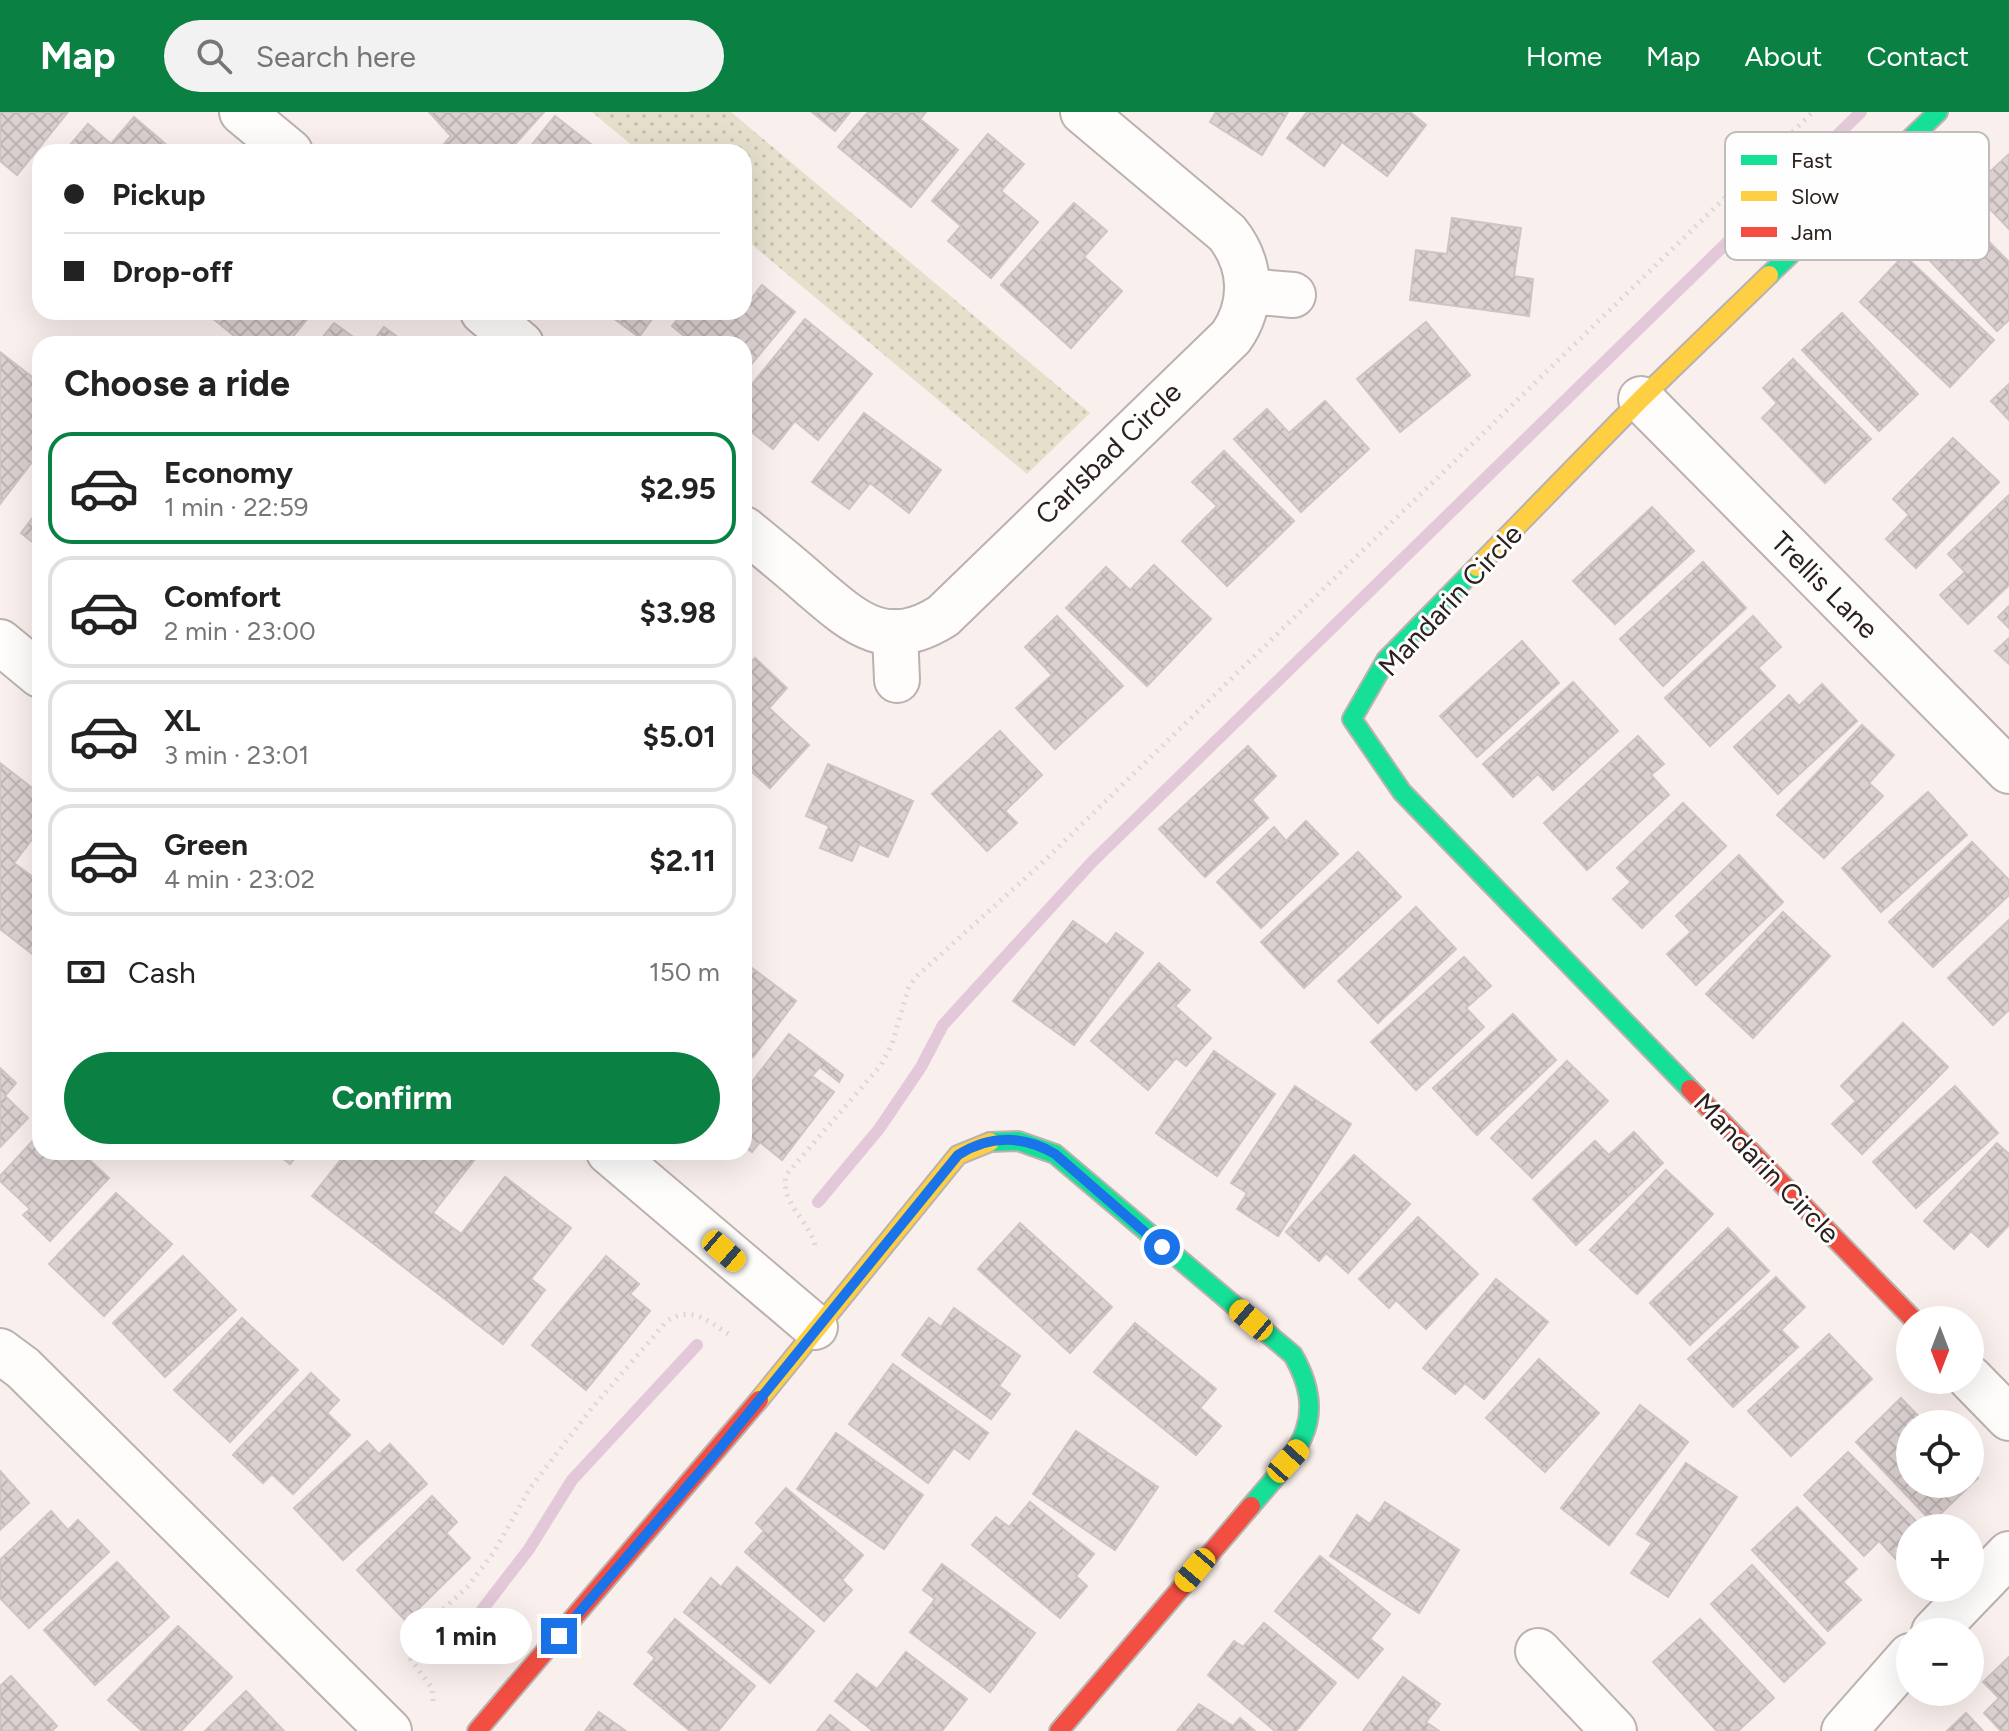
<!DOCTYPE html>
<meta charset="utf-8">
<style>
:root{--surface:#fff;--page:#f2f2f2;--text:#222;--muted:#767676;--line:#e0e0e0;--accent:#0b8043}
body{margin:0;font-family:Figtree,sans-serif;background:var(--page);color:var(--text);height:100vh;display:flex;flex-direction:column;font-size:30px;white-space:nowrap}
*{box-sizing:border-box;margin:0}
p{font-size:26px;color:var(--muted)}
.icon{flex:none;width:44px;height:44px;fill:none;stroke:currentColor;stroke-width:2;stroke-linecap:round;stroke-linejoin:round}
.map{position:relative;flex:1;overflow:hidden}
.drawer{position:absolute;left:32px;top:224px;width:720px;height:824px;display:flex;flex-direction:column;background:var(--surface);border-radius:24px;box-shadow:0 8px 32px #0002}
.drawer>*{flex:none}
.top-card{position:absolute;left:32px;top:32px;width:720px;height:176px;border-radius:24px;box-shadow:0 8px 32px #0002;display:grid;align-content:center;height:176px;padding:0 32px;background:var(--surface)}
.needle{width:52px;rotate:180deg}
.tools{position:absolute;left:1896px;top:1194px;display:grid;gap:16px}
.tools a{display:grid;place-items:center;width:88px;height:88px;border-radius:50%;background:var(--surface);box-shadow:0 8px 32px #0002;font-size:40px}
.end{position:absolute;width:36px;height:36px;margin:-18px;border:10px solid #1a73e8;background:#fff;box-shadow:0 0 0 4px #fff}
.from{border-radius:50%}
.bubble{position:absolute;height:56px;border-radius:28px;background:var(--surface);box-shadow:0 8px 32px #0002;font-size:26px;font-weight:700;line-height:56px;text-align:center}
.car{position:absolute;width:24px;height:48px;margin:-24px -12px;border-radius:10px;box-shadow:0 0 6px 2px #0007;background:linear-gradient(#f5c518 24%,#345 0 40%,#f5c518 0 76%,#345 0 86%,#f5c518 0)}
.top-card b{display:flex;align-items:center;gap:28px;height:76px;font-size:30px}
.top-card b+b{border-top:2px solid var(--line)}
.top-card i{width:20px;height:20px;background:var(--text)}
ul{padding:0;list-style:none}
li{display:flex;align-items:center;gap:24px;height:112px;margin:0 16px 12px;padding:0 16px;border:4px solid var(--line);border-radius:24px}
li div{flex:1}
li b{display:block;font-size:30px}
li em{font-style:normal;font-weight:700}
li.active{border-color:var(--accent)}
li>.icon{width:72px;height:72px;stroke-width:1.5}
h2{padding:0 32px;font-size:36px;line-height:96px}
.pay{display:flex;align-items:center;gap:20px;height:88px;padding:0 32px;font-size:30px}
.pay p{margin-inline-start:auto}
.primary-button{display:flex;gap:16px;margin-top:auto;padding:16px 32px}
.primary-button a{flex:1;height:92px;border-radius:48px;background:var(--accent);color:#fff;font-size:32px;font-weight:700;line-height:92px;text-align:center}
header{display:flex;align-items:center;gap:48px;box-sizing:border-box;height:112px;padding:0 40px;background:var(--accent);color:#fff}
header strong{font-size:38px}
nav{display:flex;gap:44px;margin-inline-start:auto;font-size:28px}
.search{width:560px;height:72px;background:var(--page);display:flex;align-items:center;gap:20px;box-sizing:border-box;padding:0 28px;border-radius:44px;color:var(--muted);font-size:30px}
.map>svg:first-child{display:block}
.grass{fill:url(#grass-dots)}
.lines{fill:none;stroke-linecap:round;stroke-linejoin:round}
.stream{stroke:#e2c8d9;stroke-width:12}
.building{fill:url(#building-cross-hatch);stroke:#cfc4c4;stroke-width:2}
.street-casing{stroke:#bbb1ae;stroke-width:48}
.fast-casing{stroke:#bbb1ae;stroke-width:22}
.slow-casing{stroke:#bbb1ae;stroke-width:22}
.jam-casing{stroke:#bbb1ae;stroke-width:22}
.path{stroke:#dbd8d8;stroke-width:5;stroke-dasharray:2 6;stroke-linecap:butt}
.street{stroke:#fefdfc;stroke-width:44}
.fast{stroke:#16e098;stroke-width:18}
.slow{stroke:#ffcf43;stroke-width:18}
.jam{stroke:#f24e42;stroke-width:18}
.route{stroke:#1a73e8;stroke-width:10}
.labels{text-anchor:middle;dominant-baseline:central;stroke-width:6;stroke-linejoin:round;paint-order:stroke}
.street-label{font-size:28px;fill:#2d211e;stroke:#fefefe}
.key{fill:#fefefe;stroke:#bfbcbb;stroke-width:2}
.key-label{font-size:22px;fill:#2d211e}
</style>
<header>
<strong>Map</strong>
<div class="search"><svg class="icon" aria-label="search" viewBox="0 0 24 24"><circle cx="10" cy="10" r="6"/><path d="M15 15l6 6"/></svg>Search here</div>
<nav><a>Home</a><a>Map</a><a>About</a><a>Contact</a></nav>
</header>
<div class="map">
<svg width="2009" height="1619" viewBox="0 0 2009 1619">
<defs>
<pattern id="grass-dots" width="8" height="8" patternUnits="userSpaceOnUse" patternTransform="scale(2)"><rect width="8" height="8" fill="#e5dfcc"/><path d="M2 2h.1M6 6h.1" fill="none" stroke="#c5bfaf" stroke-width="1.8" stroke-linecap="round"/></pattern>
<pattern id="building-cross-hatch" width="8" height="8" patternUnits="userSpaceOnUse" patternTransform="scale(2)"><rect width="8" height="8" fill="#dcd1d1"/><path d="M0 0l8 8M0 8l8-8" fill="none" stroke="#bdb3b3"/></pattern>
</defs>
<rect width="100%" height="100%" fill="#f9efec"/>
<!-- grass -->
<path class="grass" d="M592,0H731L1090,301L1027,362L744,126V40H640Z"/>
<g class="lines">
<!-- stream -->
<g class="stream">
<path d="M818,1090L879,1017L921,955L943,913L1092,750L1861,0"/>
<path d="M445,1546L529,1437L572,1368L697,1233"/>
</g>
</g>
<!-- building -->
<g class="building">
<path d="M0,0H68L17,63L0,49Z"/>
<path d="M429,0H544L508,40H437L451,24Z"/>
<path d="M812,0H850L835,19Z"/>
<path d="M868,0H926L920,7L958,38L911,95L838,35Z"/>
<path d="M1216,0H1288L1262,43L1210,10Z"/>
<path d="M1307,0H1410L1426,13L1387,64L1342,30L1324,54L1287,26Z"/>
<path d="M555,4L601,40H526Z"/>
<path d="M134,5L175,40H64L88,12L111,32Z"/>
<path d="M988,22L1024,52L1001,79L1038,110L991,166L948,129L961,114L932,89Z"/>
<path d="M2009,42V117L1971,77Z"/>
<path d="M1074,91L1107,119L1084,145L1122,179L1071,236L1001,173Z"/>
<path d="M1954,94L2009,150V208L1997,219L1914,132Z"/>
<path d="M1452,106L1521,116L1514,164L1533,167L1529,204L1410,188L1416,138L1447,142Z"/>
<path d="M1904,143L1994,228L1950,275L1860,190Z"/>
<path d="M762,173L795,200L744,261V232H694L672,214L683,200H744V182L751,187Z"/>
<path d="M205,200H310L312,201L287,232H244Z"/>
<path d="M605,200H657L639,225Z"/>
<path d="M1842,201L1918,282L1879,319L1802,238Z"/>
<path d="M805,207L872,262L818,328L795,309L773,337L744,314V282Z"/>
<path d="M1426,210L1470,263L1400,320L1357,267Z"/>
<path d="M334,211L363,232H317Z"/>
<path d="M384,215L407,232H371Z"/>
<path d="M0,240L40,271V348L36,345L0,392Z"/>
<path d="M1793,247L1871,327L1825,371L1762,306L1777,291L1763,276Z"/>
<path d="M2009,272V308L1991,289Z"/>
<path d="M1325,289L1369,337L1301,400L1234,327L1267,297L1289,321Z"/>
<path d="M864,301L941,358L909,401L870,371L849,397L812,370Z"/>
<path d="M1953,326L1999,370L1916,456L1886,427L1909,403L1893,387Z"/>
<path d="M1224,339L1294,409L1227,474L1182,429L1217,394L1192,370Z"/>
<path d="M2009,383V473L1968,512L1940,483L1965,460L1948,442Z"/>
<path d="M1652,395L1694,439L1615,512L1573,469Z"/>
<path d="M40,396V436L21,421Z"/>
<path d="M1703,450L1746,496L1663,574L1620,527Z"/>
<path d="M1154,453L1211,507L1147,574L1066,496L1106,455L1130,478Z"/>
<path d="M2009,494V516L1998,505Z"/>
<path d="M1057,504L1123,574L1055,637L1016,596L1052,563L1025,535Z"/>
<path d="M1753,504L1781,535L1758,556L1775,574L1710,634L1665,586Z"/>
<path d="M2009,526V552L1995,539Z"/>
<path d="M1522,529L1559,571L1477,645L1440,604Z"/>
<path d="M755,546L787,576L769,596L809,633L770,676L744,653V557Z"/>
<path d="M1573,570L1618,619L1553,678L1538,662L1513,685L1483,652Z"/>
<path d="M1822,572L1857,609L1778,682L1734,635L1789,583L1799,594Z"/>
<path d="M1862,613L1894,643L1869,671L1883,684L1824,746L1777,703Z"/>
<path d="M1000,619L1042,663L1005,699L1017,711L987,739L932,682Z"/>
<path d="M1638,624L1664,652L1651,663L1669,683L1587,758L1544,711Z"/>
<path d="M1248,634L1276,664L1252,688L1268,706L1205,765L1159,717Z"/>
<path d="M0,651L40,682V717L14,751L40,770V848L0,817Z"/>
<path d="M828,652L913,689L888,745L859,732L852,749L820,736L829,714L806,704Z"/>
<path d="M1928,680L1967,723L1881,800L1842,756Z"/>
<path d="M1683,691L1726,734L1642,816L1613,787L1631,770L1617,756Z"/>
<path d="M1306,709L1338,742L1261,816L1217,770L1274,715L1286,729Z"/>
<path d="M1972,730L2009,768V783L1933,855L1889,810Z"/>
<path d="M1358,740L1401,785L1304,876L1261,830Z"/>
<path d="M1739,743L1783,790L1696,873L1667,842L1691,820L1676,804Z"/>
<path d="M1416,795L1456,837L1378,911L1338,869Z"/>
<path d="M1783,800L1830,844L1753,926L1706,882Z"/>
<path d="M2009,808V898L1993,913L1948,866Z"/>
<path d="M1073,809L1107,833L1116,821L1143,841L1074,933L1013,889Z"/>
<path d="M1464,845L1491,874L1466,896L1484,915L1416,978L1371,930Z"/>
<path d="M744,850L796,889L753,945L744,938Z"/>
<path d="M1159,851L1190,878L1175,894L1211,926L1186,954L1176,946L1148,978L1091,929Z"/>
<path d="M1513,902L1556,948L1477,1023L1433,976Z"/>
<path d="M1903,911L1948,955L1862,1042L1832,1012L1856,989L1841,974Z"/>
<path d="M789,922L843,963L839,970L820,955L812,964L834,980L782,1048L760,1030L752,1040L744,1034V980Z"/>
<path d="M1214,939L1275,982L1217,1064L1156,1021Z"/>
<path d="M1567,949L1608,989L1532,1066L1491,1026Z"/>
<path d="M0,956L16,971L5,984L28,1006L0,1035Z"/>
<path d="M1295,974L1351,1012L1278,1124L1237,1097L1247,1081L1231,1071Z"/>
<path d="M1955,974L1998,1021L1916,1096L1873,1050Z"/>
<path d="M1634,1020L1663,1051L1576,1133L1533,1087L1595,1029L1609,1043Z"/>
<path d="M40,1021V1040H81L109,1066L50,1129L23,1103L30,1097L0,1069V1064Z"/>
<path d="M1997,1031L2009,1042V1113L1988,1135L1971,1119L1954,1137L1924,1109Z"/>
<path d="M275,1040H300L290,1052Z"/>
<path d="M347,1040H366L370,1043L373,1040H466L475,1047L433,1101L461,1122L505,1065L571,1116L531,1167L545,1178L503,1232L312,1084Z"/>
<path d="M1354,1043L1410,1092L1348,1161L1326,1141L1319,1149L1286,1120Z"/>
<path d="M1666,1058L1713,1102L1637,1182L1590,1138Z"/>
<path d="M116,1081L172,1132L104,1204L49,1152Z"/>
<path d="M1418,1105L1478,1162L1426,1217L1396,1188L1389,1196L1359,1167Z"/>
<path d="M1020,1111L1112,1195L1070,1241L978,1157Z"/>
<path d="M1728,1116L1769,1159L1690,1233L1650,1191Z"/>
<path d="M183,1144L236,1198L165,1265L113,1211Z"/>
<path d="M606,1144L639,1172L630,1182L650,1199L586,1278L532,1233Z"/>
<path d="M1776,1165L1805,1195L1781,1218L1798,1235L1733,1295L1688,1247Z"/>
<path d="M1496,1167L1548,1210L1484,1287L1465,1271L1455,1282L1423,1256Z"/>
<path d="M954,1196L1020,1244L999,1274L1010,1282L991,1307L902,1243L929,1206L941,1215Z"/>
<path d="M242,1206L298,1258L230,1330L174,1278Z"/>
<path d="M1135,1211L1216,1277L1200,1296L1221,1314L1196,1343L1094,1260Z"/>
<path d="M1829,1222L1872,1267L1791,1344L1748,1299Z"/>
<path d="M1539,1247L1599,1301L1545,1360L1486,1306Z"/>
<path d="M893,1252L988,1321L969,1347L954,1336L928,1371L849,1312Z"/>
<path d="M311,1261L339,1288L327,1301L350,1323L293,1382L272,1362L263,1371L233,1343Z"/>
<path d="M1901,1286L1926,1312H1910V1372H1970V1358L1978,1366L1932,1410L1856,1330Z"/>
<path d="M1640,1293L1688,1330L1609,1433L1561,1396Z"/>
<path d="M1076,1319L1158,1375L1115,1438L1033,1382Z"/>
<path d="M836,1321L923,1383L884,1437L797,1377Z"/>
<path d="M367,1329L379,1342L390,1332L427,1372L343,1448L294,1396Z"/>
<path d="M1848,1340L1923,1416H1910V1434L1896,1447L1879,1429L1864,1444L1804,1383Z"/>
<path d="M1686,1351L1737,1385L1668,1485L1631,1461L1652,1431L1637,1422Z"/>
<path d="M0,1359L29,1391L0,1418Z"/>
<path d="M786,1376L863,1443L842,1468L852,1478L824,1509L745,1440L764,1419L756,1411Z"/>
<path d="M432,1384L457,1410L446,1421L470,1446L406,1509L357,1458Z"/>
<path d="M1030,1390L1094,1442L1076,1464L1087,1474L1060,1506L972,1433L996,1405L1009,1415Z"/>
<path d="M1385,1390L1459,1438L1419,1501L1330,1444L1357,1403L1370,1412Z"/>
<path d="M1797,1395L1857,1457L1843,1470L1861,1488L1828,1519L1752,1438Z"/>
<path d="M51,1399L68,1418L78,1408L109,1440L29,1516L0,1486V1448Z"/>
<path d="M1320,1444L1390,1502L1370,1527L1383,1537L1358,1566L1275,1499Z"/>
<path d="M117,1450L169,1505L95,1573L44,1518Z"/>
<path d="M942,1452L1035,1521L990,1580L910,1520L935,1487L923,1478Z"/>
<path d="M1752,1453L1825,1531L1784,1570L1711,1492Z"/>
<path d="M737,1455L814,1519L770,1571L684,1500L711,1466L721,1475Z"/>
<path d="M675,1507L755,1574L718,1619H690L634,1572L655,1546L648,1540Z"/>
<path d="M1700,1507L1774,1586L1738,1619H1717L1653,1550Z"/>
<path d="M1264,1511L1336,1571L1296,1619H1275L1208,1563L1234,1529L1243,1535Z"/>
<path d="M178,1514L232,1565L181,1619H142L108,1588Z"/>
<path d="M906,1540L967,1587L942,1619H873L835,1589L857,1562L877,1577Z"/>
<path d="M2009,1545V1619H2001L1984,1601L1999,1586L1983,1570Z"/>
<path d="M11,1564L57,1614L52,1619H0V1574Z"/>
<path d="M1403,1565L1440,1592L1426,1610L1439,1619H1363Z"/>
<path d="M246,1579L284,1619H205Z"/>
<path d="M1199,1592L1233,1614L1240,1606L1255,1619H1177Z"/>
<path d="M599,1600L626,1619H585Z"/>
<path d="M1966,1601L1983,1619H1947Z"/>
<path d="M830,1603L850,1619H817Z"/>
</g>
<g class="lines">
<defs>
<g id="street">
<path d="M242,0L290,40"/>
<path d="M1247,179L1293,183"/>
<path d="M483,200L521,232"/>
<path d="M1641,287L2009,659"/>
<path d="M744,417C767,436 790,454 812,474C855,511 886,540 943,504L1231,225C1254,192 1252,152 1227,121L1083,0"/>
<path d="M895,520L897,568"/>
<path d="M0,530L40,563"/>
<path d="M609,1040L815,1215"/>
<path d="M0,1239L23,1256L389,1619"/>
<path d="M1970,1266L2009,1306"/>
<path d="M1934,1520L2009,1442"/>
<path d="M1538,1539L1614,1619"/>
<path d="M1844,1619L1910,1544"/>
</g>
<g id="fast">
<path d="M1769,163L1938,0"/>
<path d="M1477,455L1386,548L1352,607L1402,680L1690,977"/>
<path d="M990,1030L1018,1029L1055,1042L1293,1243C1332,1311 1294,1343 1251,1394"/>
</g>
<g id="slow">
<path d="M1477,455L1641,287L1769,163"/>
<path d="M759,1288L958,1043L990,1030"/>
</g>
<g id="jam">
<path d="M1690,977L1914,1208"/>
<path d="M477,1619L759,1288"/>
<path d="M1059,1619L1251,1394"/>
</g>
</defs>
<!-- street casing -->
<use href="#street" class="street-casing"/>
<!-- fast casing -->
<use href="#fast" class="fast-casing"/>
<!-- slow casing -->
<use href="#slow" class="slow-casing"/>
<!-- jam casing -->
<use href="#jam" class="jam-casing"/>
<!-- path -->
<g class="path">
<path d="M815,1133C808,1107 780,1091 786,1063L881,953L892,932L909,874L918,863L1041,752L1813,0"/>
<path d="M433,1589L432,1576L411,1548L413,1526L468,1474L494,1440L530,1376L592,1296L667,1209C692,1193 708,1209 730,1223"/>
</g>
<!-- street -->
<use href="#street" class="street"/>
<!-- fast -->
<use href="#fast" class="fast"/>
<!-- slow -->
<use href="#slow" class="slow"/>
<!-- jam -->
<use href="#jam" class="jam"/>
</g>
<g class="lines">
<!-- route -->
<path class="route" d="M559,1524L721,1335L958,1043C989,1023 1023,1023 1055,1042L1162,1135"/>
</g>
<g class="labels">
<!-- street labels -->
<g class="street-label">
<text transform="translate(1108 341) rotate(-44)">Carlsbad Circle</text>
<text transform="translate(1825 473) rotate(45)">Trellis Lane</text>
<text transform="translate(1450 488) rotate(-47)">Mandarin Circle</text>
<text transform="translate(1767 1056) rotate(46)">Mandarin Circle</text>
</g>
</g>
<!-- legend -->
<rect x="1725" y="20" width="264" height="128" rx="12" class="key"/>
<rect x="1741" y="43" width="36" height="10" fill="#16e098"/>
<rect x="1741" y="79" width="36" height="10" fill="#ffcf43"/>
<rect x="1741" y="115" width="36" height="10" fill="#f24e42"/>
<g class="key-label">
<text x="1791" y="56">Fast</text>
<text x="1791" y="92">Slow</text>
<text x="1791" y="128">Jam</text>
</g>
</svg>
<div class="tools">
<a><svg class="needle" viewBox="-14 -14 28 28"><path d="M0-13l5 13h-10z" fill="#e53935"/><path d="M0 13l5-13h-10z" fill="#767676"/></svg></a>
<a><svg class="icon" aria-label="locate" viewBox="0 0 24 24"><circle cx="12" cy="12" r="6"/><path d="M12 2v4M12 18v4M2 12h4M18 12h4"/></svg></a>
<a>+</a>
<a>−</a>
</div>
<i class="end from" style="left:1162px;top:1135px"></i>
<i class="end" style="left:559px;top:1524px"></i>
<div class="bubble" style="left:400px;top:1496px;width:132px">1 min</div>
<i class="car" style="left:724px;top:1139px;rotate:131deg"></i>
<i class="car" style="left:1251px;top:1208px;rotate:310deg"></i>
<i class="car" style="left:1288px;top:1349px;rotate:42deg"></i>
<i class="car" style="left:1195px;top:1458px;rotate:220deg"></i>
<div class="top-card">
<b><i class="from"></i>Pickup</b>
<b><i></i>Drop-off</b>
</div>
<section class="drawer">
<h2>Choose a ride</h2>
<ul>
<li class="active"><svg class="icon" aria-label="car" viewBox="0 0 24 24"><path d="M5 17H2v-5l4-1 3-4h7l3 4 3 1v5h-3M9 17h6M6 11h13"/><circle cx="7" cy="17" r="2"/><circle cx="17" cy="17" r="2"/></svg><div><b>Economy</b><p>1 min · 22:59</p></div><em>$2.95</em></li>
<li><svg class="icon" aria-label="car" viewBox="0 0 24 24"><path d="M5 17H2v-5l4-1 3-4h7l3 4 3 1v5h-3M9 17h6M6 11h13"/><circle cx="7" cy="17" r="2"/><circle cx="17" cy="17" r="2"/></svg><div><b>Comfort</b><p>2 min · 23:00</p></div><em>$3.98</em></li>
<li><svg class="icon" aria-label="car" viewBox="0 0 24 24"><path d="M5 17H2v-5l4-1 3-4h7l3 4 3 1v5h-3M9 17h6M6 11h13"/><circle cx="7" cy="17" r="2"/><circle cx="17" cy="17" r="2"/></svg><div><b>XL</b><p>3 min · 23:01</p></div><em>$5.01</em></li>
<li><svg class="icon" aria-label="car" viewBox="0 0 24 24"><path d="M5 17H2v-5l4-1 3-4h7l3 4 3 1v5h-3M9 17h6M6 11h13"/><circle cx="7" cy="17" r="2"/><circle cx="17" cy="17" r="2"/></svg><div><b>Green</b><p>4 min · 23:02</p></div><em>$2.11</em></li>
</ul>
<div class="pay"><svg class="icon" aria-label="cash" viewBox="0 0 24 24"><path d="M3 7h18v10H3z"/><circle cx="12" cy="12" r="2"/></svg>Cash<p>150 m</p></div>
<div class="primary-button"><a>Confirm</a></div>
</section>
</div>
